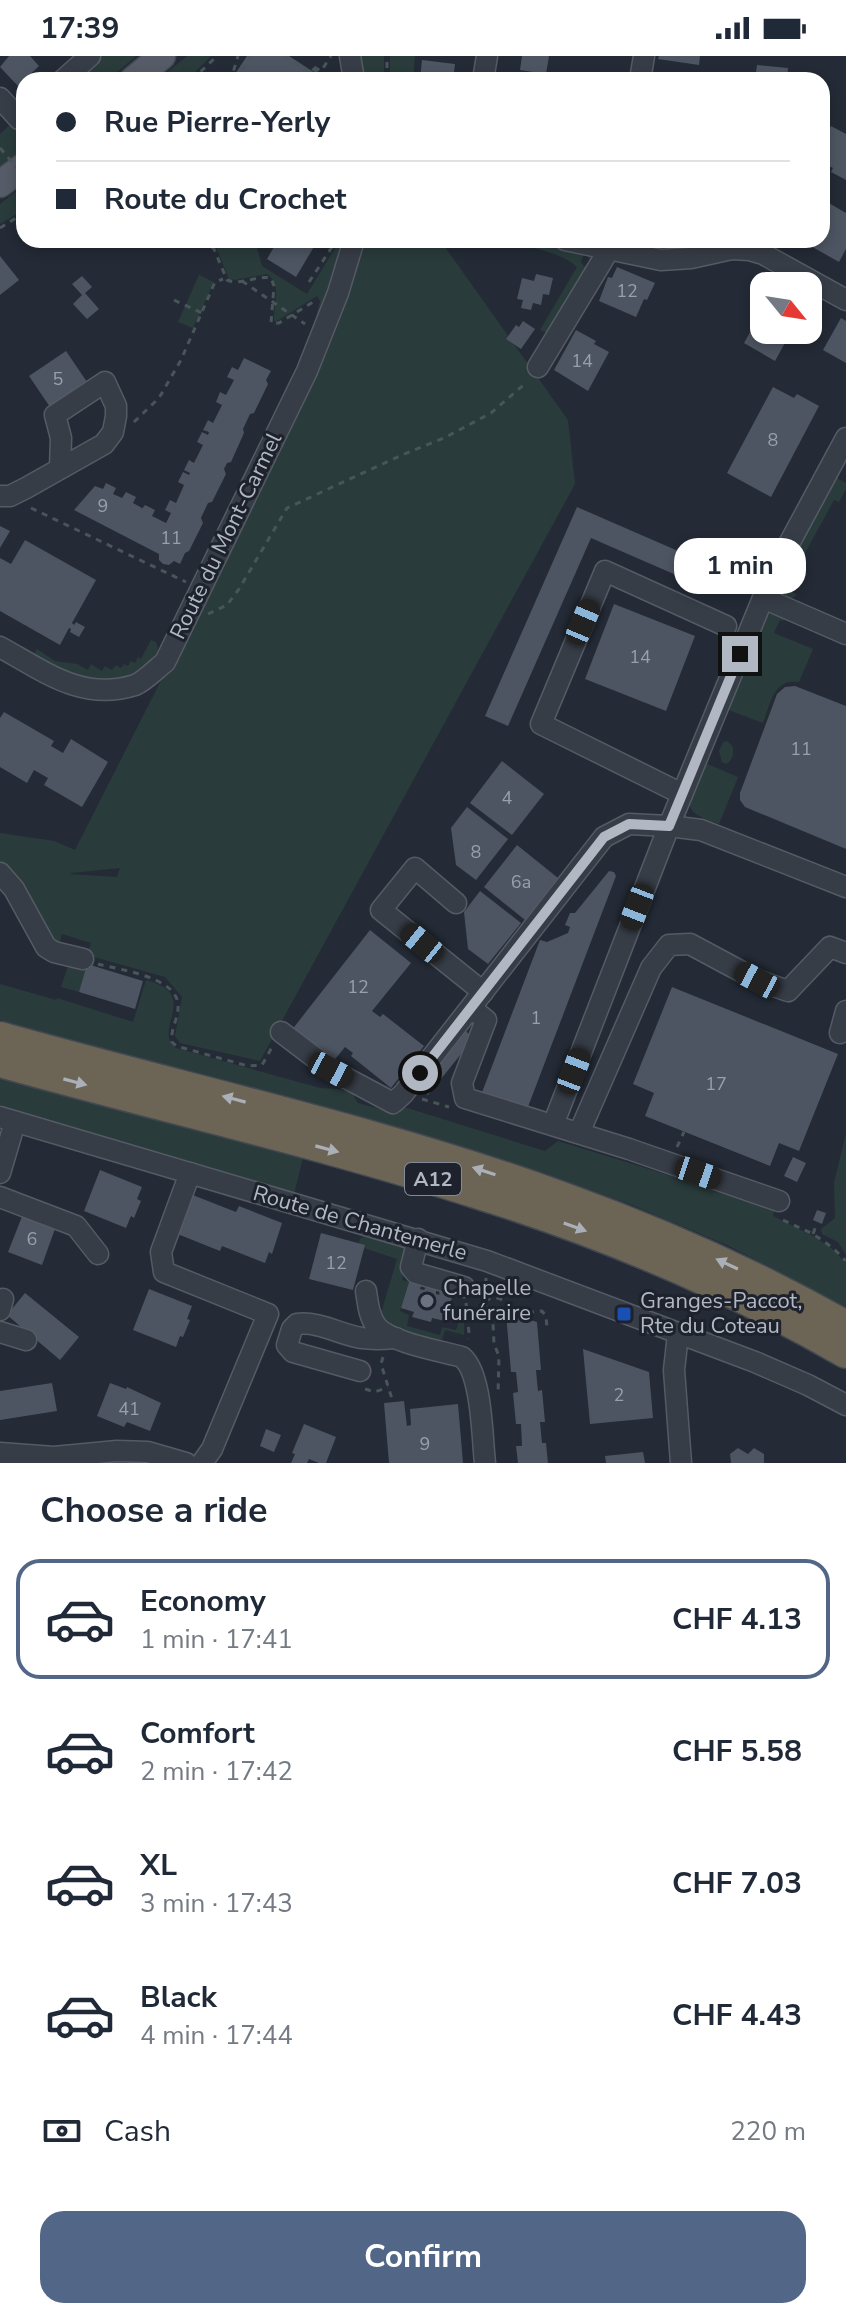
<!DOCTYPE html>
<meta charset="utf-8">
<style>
:root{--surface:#fff;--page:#f6f6f7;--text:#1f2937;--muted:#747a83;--line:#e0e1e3;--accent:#526687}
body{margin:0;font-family:"Nunito Sans",sans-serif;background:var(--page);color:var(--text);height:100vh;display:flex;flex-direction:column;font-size:30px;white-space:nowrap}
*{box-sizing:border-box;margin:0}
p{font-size:26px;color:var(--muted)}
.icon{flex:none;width:44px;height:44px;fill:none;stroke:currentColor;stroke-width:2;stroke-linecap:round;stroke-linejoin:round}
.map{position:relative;height:1407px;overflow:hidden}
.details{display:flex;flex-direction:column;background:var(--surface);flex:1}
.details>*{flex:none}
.top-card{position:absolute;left:16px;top:16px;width:814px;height:176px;border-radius:24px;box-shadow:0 4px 12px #0003;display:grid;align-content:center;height:176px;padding:0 40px;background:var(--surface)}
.needle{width:52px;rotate:120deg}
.buttons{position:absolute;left:750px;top:216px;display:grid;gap:16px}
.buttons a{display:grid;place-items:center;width:72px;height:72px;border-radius:16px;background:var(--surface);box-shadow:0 4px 12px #0003;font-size:40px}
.end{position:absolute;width:36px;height:36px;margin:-18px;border:10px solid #b2b8c3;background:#111;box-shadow:0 0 0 4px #111}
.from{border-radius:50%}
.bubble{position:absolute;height:56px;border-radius:24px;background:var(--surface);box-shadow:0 4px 12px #0003;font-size:26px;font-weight:700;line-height:56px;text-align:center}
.car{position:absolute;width:24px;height:48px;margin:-24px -12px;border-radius:10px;box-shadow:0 0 6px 2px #0007;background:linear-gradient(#222 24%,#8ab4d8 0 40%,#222 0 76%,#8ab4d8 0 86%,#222 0)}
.top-card b{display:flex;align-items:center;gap:28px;height:76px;font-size:30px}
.top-card b+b{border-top:2px solid var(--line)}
.top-card i{width:20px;height:20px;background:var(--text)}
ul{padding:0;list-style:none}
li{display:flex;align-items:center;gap:24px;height:120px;margin:0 16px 12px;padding:0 24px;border:4px solid transparent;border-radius:24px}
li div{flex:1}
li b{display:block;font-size:30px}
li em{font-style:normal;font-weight:700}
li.current{border-color:var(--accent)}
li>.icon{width:72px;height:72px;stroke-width:1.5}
h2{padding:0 40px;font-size:36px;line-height:96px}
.pay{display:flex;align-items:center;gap:20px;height:88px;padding:0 40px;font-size:30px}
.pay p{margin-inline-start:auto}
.action{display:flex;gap:16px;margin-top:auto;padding:16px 40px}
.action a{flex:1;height:92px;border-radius:24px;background:var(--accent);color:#fff;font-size:32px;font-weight:700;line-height:92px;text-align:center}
.status{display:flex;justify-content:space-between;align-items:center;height:56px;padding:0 40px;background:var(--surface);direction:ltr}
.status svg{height:22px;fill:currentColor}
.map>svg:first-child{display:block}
.green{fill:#2a3b3c;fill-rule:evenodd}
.building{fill:#4d5562}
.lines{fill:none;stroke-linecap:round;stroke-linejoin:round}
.minor-casing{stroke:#555b65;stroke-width:23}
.major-casing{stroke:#414650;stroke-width:29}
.highway-casing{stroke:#424852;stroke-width:33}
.path{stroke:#485659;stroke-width:3;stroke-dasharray:6 6;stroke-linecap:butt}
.minor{stroke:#373d47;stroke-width:20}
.major{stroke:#565c67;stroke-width:26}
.highway{stroke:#6c6455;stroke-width:30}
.path-bridge{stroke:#485659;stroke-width:3;stroke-dasharray:6 6;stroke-linecap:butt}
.oneway{fill:#abb0b8}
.route{stroke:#b2b8c3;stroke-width:10}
.worship-dot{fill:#6b7280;stroke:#1d222c;stroke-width:3}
.transit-dot{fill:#1a4fb4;stroke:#1d222c;stroke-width:3}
.labels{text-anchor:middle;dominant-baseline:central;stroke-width:6;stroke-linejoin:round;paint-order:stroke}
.number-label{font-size:18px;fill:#999fab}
.shield{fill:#1d222c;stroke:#858b96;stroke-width:2}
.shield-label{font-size:20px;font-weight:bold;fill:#b2b8c3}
.street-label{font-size:22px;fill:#b2b8c3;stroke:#1d222c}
.poi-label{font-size:22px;fill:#b2b8c3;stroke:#1d222c;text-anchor:start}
</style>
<div class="status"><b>17:39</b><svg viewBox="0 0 49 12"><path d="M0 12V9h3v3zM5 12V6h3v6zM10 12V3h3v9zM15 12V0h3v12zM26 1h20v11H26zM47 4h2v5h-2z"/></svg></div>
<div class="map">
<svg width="846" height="1407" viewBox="0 0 846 1407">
<rect width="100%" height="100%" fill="#242b36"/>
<!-- green -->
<g class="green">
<path d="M100,0H136L108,24H73Z"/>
<path d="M187,0H211L187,24H158Z"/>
<path d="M357,0H384V24H360Z"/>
<path d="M390,0H415L413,24H390Z"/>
<path d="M13,66L18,73L24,68V92L0,111V78Z"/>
<path d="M24,129V154L0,168V148Z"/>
<path d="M210,184H255L262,210L307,238L340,184H343L318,263L316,261L320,245L317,240L277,265H274C273,248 283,229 267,218L235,224L229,223L216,191Z"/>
<path d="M364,184H440L568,364L575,428L260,1005L180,987L175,980L182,941L165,921L87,899L91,887L62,878L58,892L0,809V777L54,785L75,794L311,329L351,231ZM120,812L117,821L70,818L71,817Z"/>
<path d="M514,184H532L540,189L581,197L585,195L581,206L584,210H587L589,206L588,196L591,199L593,204L547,277L540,274L577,211C560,195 534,195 514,184Z"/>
<path d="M199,219L214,226L193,272L178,266Z"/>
<path d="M835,421L846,427V433L839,446L834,444L786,532L797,539L791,543C780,538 779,529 782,518Z"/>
<path d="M771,557H780L785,561L783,565L780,564L774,577L813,593L799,626C774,621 770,649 763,667L726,653L764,561Z"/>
<path d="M0,579L34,598L37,593L55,605L77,608L88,614L91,608L102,615L105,610L112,614L116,609L121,612L124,608L128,610L131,605L135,607L138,601L141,603L151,584L156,586L158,592L157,597L149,606L132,618L106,625L72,622L0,582Z"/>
<path d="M727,685C736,690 735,703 726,708L722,706L719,695L723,686Z"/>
<path d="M705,707L738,721L719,768C707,763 690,760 689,746Z"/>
<path d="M69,907L87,908L79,936L61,931Z"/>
<path d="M146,924C202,939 151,973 176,992L320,1032L339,1033L351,1036L358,1047L398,1058L404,1051L545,1095L558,1085L775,1152L773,1160L813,1180L831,1192L846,1207V1251L729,1190L632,1149L544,1117L0,964V928L56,944L57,942L133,966Z"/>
<path d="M0,1023L303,1102L294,1138L55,1069L0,1049Z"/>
<path d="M846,1077V1199L838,1186L822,1178L821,1173L835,1162L834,1127Z"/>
<path d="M366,1179L407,1192L410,1196L402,1224L409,1226L400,1255L409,1259L407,1270L440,1279L442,1271L456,1274L462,1256L464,1257V1279L445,1274L441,1287L381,1270L379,1254H382L397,1203L364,1192L359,1187L360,1183Z"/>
</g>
<!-- building -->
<g class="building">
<path d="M9,0H30L39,10L18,30L0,11Z"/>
<path d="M247,0H289L326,24H245L235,18Z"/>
<path d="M522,0H549L546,18L520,14Z"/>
<path d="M659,0H700L699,9L658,3Z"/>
<path d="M422,4L455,8L453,24H420Z"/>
<path d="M757,9L788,12L787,24H755Z"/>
<path d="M831,70L846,78V124L831,116L833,112L822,107V87Z"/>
<path d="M822,143L846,157V193L839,206L800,184H822Z"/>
<path d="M278,184H315L313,188L315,189L296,221L267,203Z"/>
<path d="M464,184H486L484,192L463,189Z"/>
<path d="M0,200L19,224L0,239Z"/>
<path d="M617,211L655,227L647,244L644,243L636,261L599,245L608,221L612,222Z"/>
<path d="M536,218L553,222L549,239L543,238L541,249L533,247L531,254L521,252L523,244L517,243L522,222L534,225Z"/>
<path d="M82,220L92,231L85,237L99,253L87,263L73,248L82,239L72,228Z"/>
<path d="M764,257V274H796L789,287L786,285L775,305L744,287L754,269L756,271Z"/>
<path d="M841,262L846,265V307L823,294Z"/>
<path d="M523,265L535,273L521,293L506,283L516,269L519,271Z"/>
<path d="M576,274L596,285L594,288L609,296L588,335L554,314Z"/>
<path d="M66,295L87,326L50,351L29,320Z"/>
<path d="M244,302L271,315L266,324L268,328L254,357L250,358L243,373L244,377L231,406L227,407L224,413L226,418L212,446L208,447L201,462L203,467L189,495L185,497L180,508L174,505L169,509L163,508L159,504V498L74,454L95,430L103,433L106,427L116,432L113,438L122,442L126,436L136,441L133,447L142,452L141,454L145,449L155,454L152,460L166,467L171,457L165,454L170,444L176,447L184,429L178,426L183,416L189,419L190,417L184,414L189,404L194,407L203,389L197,386L202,376L208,379L209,376L203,374L208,364L213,367L222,349L216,346L220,336L226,339L234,324L227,321L232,311L238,314Z"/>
<path d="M773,331L794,342L797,338L819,350L771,441L727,417Z"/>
<path d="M577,451L724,515L715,536L591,482L508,670L485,660Z"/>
<path d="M0,470L10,475L0,492Z"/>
<path d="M25,484L96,524L72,567L74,569L76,566L85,571L79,581L70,576L71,573L69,572L60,589L0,555V502L11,508Z"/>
<path d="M614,548L695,580L666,655L585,623Z"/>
<path d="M795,630L846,650V793L745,751L740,744V737L777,638L785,631Z"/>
<path d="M4,656L54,685L51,690L63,697L71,683L108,706L82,751L44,729L48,722L34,714L27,727L0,711V662Z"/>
<path d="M502,705L544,738L512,779L470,747Z"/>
<path d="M467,751L508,783L476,824L456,809L451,772Z"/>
<path d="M517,789L558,822L525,864L484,831Z"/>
<path d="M609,815L614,816L616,820L526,1056L481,1039L540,884L547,886L568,877L570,871L565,869L570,857H575Z"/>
<path d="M480,835L521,867L488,908L468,893L464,856Z"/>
<path d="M370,874L411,907L372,955L380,961L383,958L424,990L391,1032L351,1000L353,997L345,991L332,1007L291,975Z"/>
<path d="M87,908L143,925L135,953L79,936Z"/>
<path d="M672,931L838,998L799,1095L779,1087L770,1110L645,1060L654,1037L633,1028Z"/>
<path d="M463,973L474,982L428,1039L417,1030Z"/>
<path d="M793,1101L806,1107L797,1126L784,1120Z"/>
<path d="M100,1114L142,1131L137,1143L141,1145L134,1162L131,1160L126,1172L84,1155Z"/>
<path d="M190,1138L236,1156L239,1150L282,1167L272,1198L269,1196L265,1207L222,1190L220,1195L175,1177Z"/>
<path d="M817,1154L826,1157L822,1168L813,1164Z"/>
<path d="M23,1158L56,1170L42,1209L8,1196Z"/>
<path d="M321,1177L365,1189L353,1234L309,1223Z"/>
<path d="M409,1226L421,1230L420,1233L424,1234L427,1229L436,1232V1238L439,1239L440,1234L453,1238L445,1265L432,1262L431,1266L412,1261L414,1256L401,1252Z"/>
<path d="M149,1233L192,1250L187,1263L190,1264L183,1281L180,1280L176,1291L133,1274Z"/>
<path d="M25,1237L79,1281L60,1304L7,1259Z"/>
<path d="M506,1257L537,1266L541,1314H536L538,1335L542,1334L545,1366H540L542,1387H546L548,1407H518L516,1390H522L521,1368H516L513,1337L518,1336L516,1316H511Z"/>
<path d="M583,1293L649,1316L653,1362L590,1368Z"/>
<path d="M52,1327L57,1355L0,1364V1335Z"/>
<path d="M110,1327L126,1333L127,1331L161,1347L150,1375L127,1366L124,1371L97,1360Z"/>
<path d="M404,1345L407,1370L411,1369L410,1353L458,1348L463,1407H389L384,1347Z"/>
<path d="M304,1368L336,1381L326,1407H319L309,1403L307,1407H291L295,1398L292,1397Z"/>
<path d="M266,1373L281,1379L274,1396L260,1390Z"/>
<path d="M738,1392L748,1398L754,1392L764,1398V1407H731L730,1398Z"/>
<path d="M643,1396L645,1407H606L605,1400Z"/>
</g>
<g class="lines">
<defs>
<g id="minor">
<path d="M350,0L354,24"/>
<path d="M63,24L90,0"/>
<path d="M483,24L487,0"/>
<path d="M640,24L644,0"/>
<path d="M0,42L19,63L24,58"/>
<path d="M565,184L661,204L691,202L732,193L749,194L763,198L846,244"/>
<path d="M538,311L610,192L612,184"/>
<path d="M0,440H10L26,432L104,388L113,376L116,360V350L105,326L55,359L61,382L60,412"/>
<path d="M763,542L846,578"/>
<path d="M0,591C44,615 82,646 135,629C145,625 156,613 165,606L307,315L338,237L354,184"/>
<path d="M682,738L541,668L605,515L726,570"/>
<path d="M0,817L14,833L46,891L54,896L83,903"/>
<path d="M456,847L415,812L381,854L483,936"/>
<path d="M471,952L486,964L462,1027L465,1042L629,1093L779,1145"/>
<path d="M281,976L331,1014L393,1047L403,1038L604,781L629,768L669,770L701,774L846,831"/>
<path d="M840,977L846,955"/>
<path d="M0,1061L487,1205L755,1306L808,1329L846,1349"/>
<path d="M553,1069L669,770L763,542L777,510L846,382"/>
<path d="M579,1077L651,912L669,889L690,888L757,924L788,935L830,891L846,897"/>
<path d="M0,1117L15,1066"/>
<path d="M190,1117L161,1196L164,1216L268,1258L212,1393L202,1407"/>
<path d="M0,1141L76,1170L98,1198"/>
<path d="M418,1183L411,1211L416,1217L464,1231"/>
<path d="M366,1235C368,1248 369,1261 377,1271C392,1287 441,1295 462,1301C482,1317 482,1381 485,1407"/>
<path d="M0,1254L3,1243"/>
<path d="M0,1276L26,1284"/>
<path d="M678,1278L674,1314L681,1407"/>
<path d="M360,1315L293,1296L287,1289L292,1273L297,1268C320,1265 340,1279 362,1282C374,1284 384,1283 396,1282"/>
<path d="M0,1397L54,1401L117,1395L148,1396L186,1407"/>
</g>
<g id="major">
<path d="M133,24L162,0"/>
<path d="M0,128L24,110"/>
</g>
<g id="highway">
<path d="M0,981C188,1034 381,1075 565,1142C662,1177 756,1219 846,1270"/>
<path d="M0,1006C160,1051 322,1087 479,1138C607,1178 730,1230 846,1297"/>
</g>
</defs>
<!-- minor casing -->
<use href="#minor" class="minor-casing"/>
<!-- major casing -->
<use href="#major" class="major-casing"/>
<!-- highway casing -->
<use href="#highway" class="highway-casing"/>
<!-- path -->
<g class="path">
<path d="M284,0L320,24"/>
<path d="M192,24L217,0"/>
<path d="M236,24L251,0"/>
<path d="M237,24L232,20L238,0"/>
<path d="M310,24L318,16L311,12L312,10L321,15L331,0"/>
<path d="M387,24V0"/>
<path d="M0,172L24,157"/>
<path d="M202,184L214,193L227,224C241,230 256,219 271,222L274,230L271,267H279L313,246"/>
<path d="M242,225L305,268"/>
<path d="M309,226L332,191"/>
<path d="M174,244L202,257"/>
<path d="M134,366L159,342L181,304L215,226L223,223"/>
<path d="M31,452L186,526"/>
<path d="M208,558L227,549L239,533L287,452L402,399L446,381L491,357L527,326"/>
<path d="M98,908C120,914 177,921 178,949C179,962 170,973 172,986L176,990L248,1010L262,1009L272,991"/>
<path d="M422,1043L449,1051"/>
<path d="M677,1091L684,1076"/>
<path d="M783,1164L813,1178L833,1192L846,1205"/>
<path d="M813,1178L817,1167"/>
<path d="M486,1222L485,1245L487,1256L493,1268L494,1288L499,1300L498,1339"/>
<path d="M485,1245C498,1236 510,1249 521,1257L542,1255L546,1260L547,1272"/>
<path d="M466,1247L469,1277L468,1283"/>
<path d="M383,1301L381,1308L393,1346"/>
<path d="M365,1333L375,1336L388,1331"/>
</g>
<!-- minor -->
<use href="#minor" class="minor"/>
<!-- major -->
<use href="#major" class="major"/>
<!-- highway -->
<use href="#highway" class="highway"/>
<!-- path-bridge -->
<path class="path-bridge" d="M0,92L24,120"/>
</g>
<!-- one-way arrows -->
<defs><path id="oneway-solid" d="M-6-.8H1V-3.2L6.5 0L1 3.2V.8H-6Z" transform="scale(2)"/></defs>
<g class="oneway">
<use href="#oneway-solid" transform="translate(75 1026) rotate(15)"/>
<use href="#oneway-solid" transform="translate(234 1043) rotate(-165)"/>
<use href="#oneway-solid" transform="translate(327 1093) rotate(15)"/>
<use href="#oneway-solid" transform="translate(484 1115) rotate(-162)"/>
<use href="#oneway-solid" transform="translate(575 1171) rotate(20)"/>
<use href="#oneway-solid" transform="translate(727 1208) rotate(-155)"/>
</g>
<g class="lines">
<!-- route -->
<path class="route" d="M420,1017L604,781L629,768L669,770L740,598"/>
</g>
<!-- markers -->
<circle class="worship-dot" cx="427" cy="1245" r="8"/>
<rect class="transit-dot" x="616" y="1250" width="16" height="16" rx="4"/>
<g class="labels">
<!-- number labels -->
<g class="number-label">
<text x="627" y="235">12</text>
<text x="582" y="305">14</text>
<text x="58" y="323">5</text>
<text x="773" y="384">8</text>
<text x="103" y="450">9</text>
<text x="171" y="482">11</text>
<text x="640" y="601">14</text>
<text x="801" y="693">11</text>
<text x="507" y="742">4</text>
<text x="476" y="796">8</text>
<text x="521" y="826">6a</text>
<text x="358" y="931">12</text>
<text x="536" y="962">1</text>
<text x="716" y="1028">17</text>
<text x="32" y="1183">6</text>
<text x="336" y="1207">12</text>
<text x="619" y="1339">2</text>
<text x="129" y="1353">41</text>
<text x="425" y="1388">9</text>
</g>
<!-- shield labels -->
<rect class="shield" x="405" y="1107" width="56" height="32" rx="6"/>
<g class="shield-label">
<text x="433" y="1123">A12</text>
</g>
<!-- street labels -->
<g class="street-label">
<text transform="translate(226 480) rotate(-64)">Route du Mont-Carmel</text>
<text transform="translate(360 1167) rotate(16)">Route de Chantemerle</text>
</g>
<!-- poi labels -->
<g class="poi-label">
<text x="443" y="1232">Chapelle<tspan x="443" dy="25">funéraire</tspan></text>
<text x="640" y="1245">Granges-Paccot,<tspan x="640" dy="25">Rte du Coteau</tspan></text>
</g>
</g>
</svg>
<div class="buttons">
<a><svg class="needle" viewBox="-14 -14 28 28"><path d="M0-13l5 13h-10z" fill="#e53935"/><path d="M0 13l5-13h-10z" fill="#747a83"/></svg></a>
</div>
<i class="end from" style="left:420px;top:1017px"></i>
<i class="end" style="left:740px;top:598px"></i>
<div class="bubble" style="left:674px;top:482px;width:132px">1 min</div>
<i class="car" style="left:583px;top:566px;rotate:23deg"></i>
<i class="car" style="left:637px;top:851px;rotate:201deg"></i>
<i class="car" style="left:422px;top:887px;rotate:309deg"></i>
<i class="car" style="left:757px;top:924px;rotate:298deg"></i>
<i class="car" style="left:331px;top:1014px;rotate:118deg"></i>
<i class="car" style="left:574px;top:1015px;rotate:21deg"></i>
<i class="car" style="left:698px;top:1117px;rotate:109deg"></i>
<div class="top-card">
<b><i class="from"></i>Rue Pierre-Yerly</b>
<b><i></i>Route du Crochet</b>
</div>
</div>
<section class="details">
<h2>Choose a ride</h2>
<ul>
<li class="current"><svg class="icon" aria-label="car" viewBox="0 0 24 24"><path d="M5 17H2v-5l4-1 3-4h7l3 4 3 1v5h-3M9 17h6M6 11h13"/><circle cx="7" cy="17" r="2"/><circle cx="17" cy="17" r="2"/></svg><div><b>Economy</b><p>1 min · 17:41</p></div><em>CHF 4.13</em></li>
<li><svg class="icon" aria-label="car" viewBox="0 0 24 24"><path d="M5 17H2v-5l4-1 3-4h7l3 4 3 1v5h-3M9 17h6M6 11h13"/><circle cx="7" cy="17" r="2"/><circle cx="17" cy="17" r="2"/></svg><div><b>Comfort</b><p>2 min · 17:42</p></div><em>CHF 5.58</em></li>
<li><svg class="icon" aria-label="car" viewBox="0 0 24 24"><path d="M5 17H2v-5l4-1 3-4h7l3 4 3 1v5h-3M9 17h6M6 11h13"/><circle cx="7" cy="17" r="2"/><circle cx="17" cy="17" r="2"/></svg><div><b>XL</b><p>3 min · 17:43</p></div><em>CHF 7.03</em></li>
<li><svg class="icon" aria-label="car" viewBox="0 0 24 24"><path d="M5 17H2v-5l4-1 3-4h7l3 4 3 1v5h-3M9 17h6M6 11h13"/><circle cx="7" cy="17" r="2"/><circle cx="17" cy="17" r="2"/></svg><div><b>Black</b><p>4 min · 17:44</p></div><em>CHF 4.43</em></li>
</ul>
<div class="pay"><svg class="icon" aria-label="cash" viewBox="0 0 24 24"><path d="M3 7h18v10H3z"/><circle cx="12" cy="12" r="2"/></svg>Cash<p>220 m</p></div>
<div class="action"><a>Confirm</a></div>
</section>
